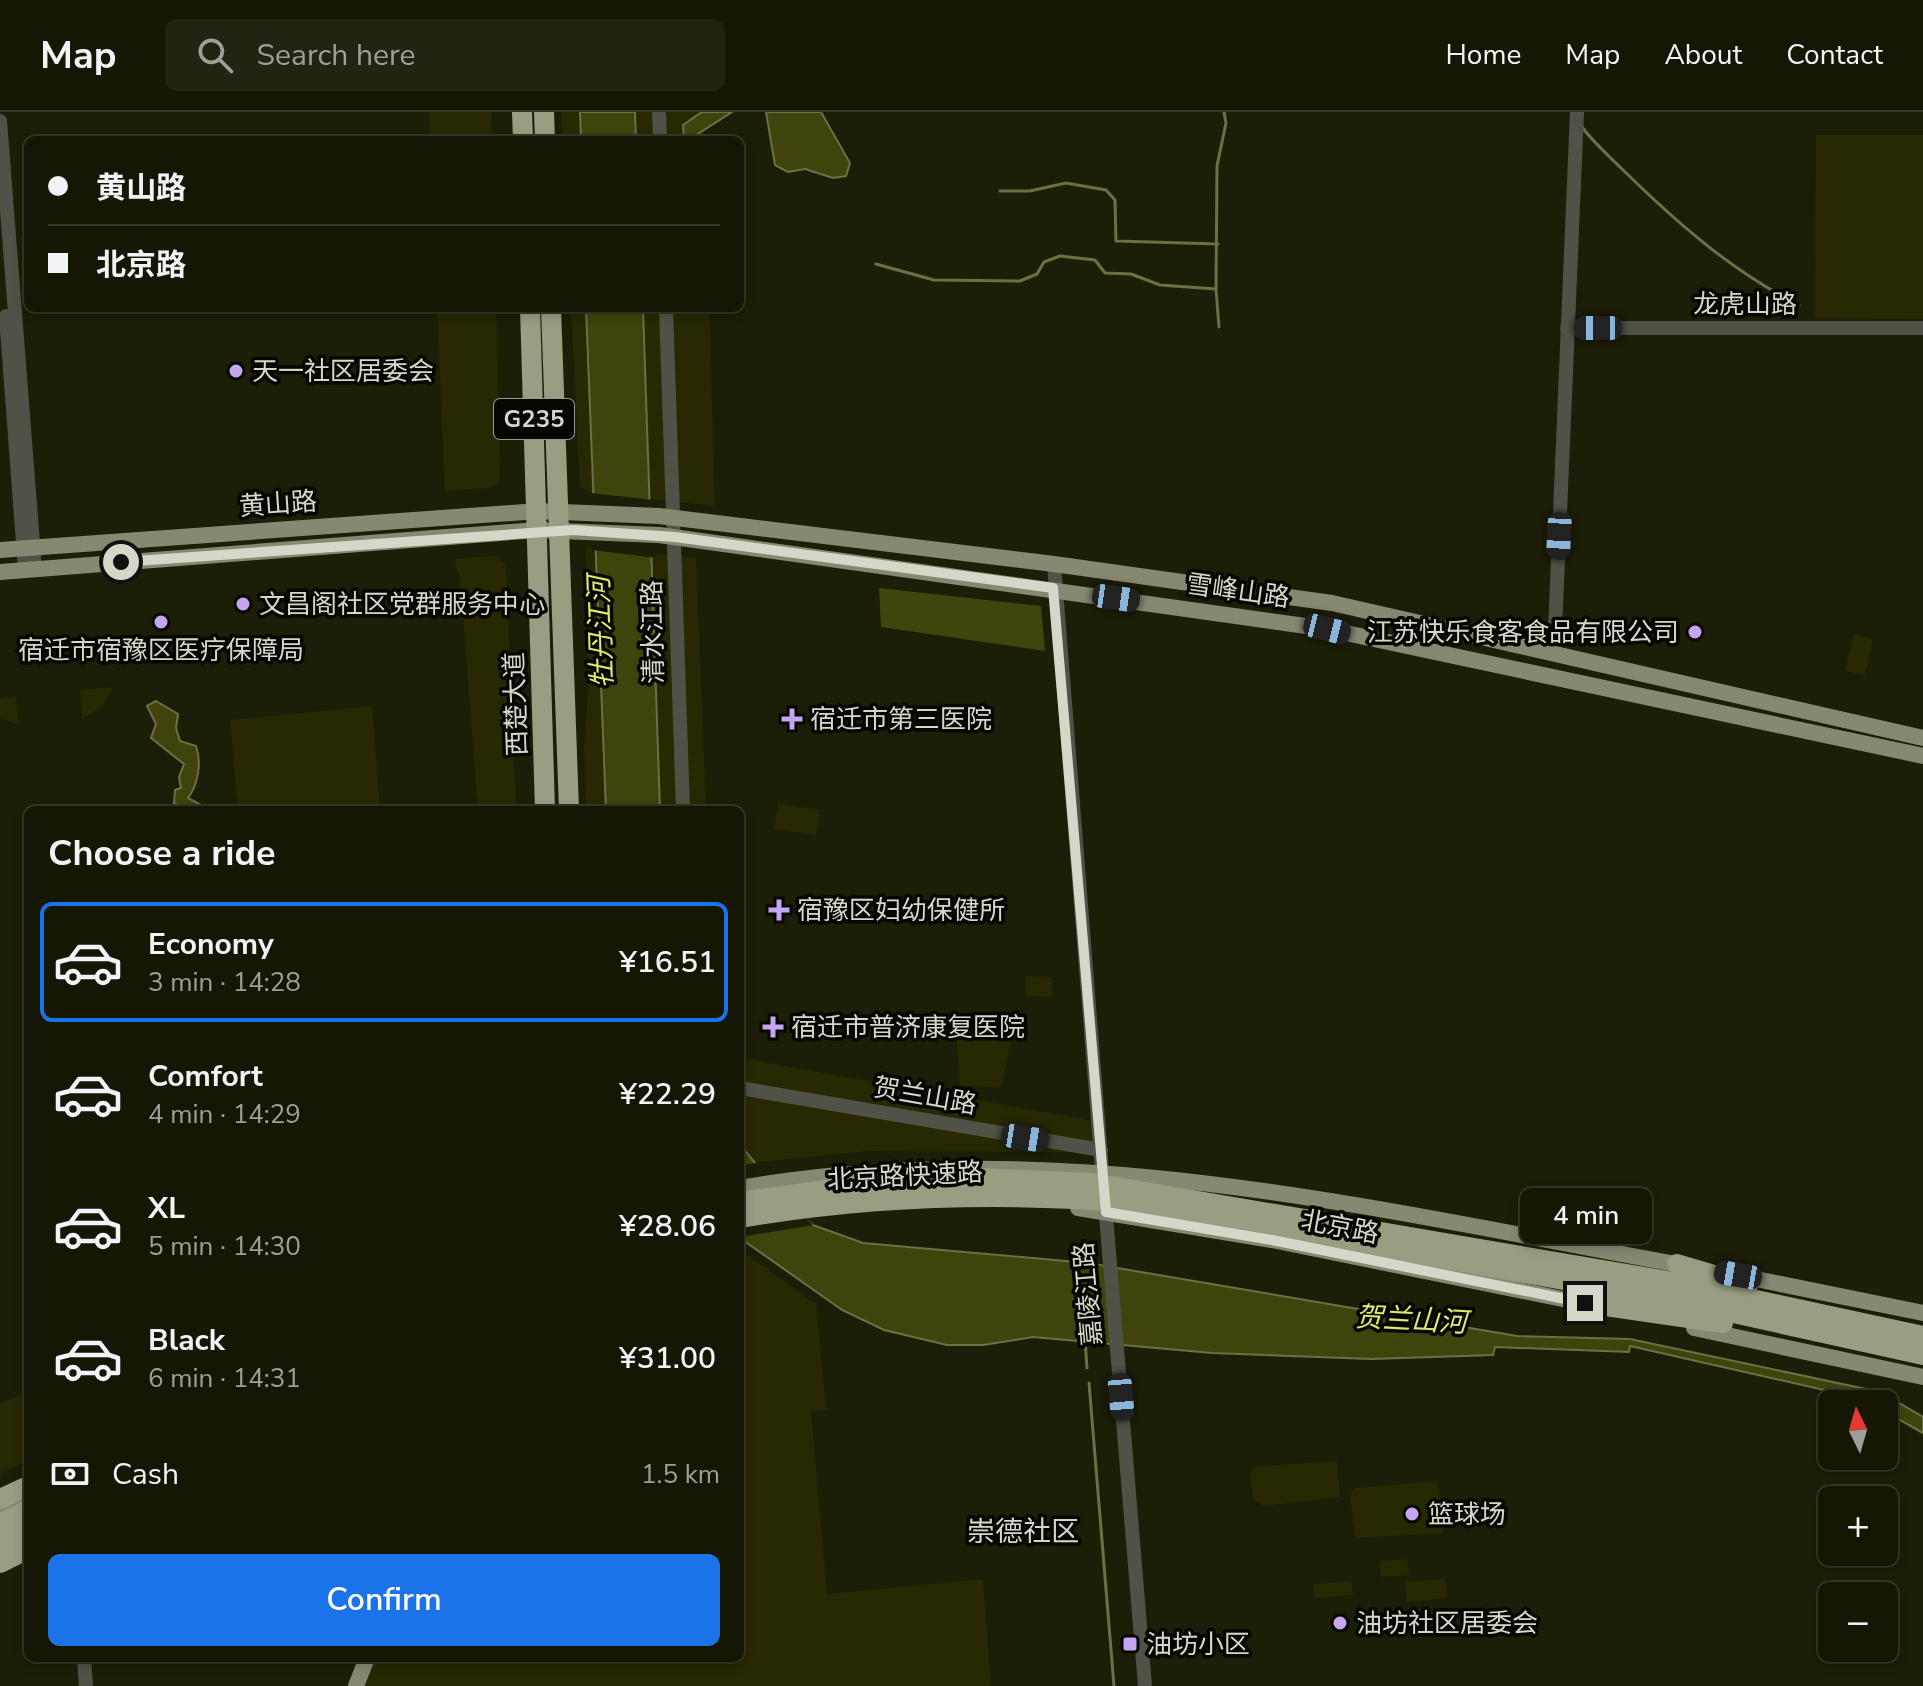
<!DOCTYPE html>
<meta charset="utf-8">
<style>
:root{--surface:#161605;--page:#232313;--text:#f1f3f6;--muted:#9e9f9a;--line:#353527;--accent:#1a73e8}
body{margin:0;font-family:"Nunito Sans","Noto Sans SC",sans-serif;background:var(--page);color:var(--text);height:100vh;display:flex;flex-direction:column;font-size:30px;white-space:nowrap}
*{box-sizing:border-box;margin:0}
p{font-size:26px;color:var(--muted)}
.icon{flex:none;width:44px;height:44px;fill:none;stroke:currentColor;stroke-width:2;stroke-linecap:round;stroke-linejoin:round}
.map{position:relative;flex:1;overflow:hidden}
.drawer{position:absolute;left:24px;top:694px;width:720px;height:856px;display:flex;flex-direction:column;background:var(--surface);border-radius:12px;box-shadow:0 4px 12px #0003,0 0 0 2px var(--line)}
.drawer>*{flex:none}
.hud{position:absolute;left:24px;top:24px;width:720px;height:176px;border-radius:12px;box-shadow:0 4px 12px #0003,0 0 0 2px var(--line);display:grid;align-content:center;height:176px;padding:0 24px;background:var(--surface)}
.needle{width:52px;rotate:355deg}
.tools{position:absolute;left:1818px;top:1278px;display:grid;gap:16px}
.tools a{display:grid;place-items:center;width:80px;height:80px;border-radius:12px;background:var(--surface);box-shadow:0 4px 12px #0003,0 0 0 2px var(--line);font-size:40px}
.end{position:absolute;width:36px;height:36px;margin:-18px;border:10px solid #d6d7c9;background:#111;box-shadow:0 0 0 4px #111}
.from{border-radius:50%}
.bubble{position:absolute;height:56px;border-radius:12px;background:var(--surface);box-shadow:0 4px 12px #0003,0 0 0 2px var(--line);font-size:26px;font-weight:600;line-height:56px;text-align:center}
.car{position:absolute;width:24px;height:48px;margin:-24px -12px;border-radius:10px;box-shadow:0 0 6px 2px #0007;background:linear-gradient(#222 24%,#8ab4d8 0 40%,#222 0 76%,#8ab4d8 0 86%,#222 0)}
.hud b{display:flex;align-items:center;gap:28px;height:76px;font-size:30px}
.hud b+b{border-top:2px solid var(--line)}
.hud i{width:20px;height:20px;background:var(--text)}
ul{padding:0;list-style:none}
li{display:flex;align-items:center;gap:24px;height:120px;margin:0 16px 12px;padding:0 8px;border:4px solid transparent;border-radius:12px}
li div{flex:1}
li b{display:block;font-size:30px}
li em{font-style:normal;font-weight:600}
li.selected{border-color:var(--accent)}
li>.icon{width:72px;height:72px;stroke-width:1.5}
h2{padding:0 24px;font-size:36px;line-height:96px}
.pay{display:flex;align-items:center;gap:20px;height:88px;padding:0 24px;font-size:30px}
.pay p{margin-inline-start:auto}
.cta{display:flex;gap:16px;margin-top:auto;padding:16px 24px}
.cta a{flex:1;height:92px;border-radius:12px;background:var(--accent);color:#fff;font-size:32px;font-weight:600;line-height:92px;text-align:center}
header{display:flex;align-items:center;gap:48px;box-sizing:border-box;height:112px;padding:0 40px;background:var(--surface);border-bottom:2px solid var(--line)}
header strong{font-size:38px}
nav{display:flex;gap:44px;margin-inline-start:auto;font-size:28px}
.search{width:560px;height:72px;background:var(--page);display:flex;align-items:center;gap:20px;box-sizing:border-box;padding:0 28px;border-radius:12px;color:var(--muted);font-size:30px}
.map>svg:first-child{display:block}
.green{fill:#282902}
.forest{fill:#42440e}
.water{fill:#41430c;stroke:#6e6f45;stroke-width:2}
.pier{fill:#1d1e07}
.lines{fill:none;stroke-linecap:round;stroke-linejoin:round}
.stream{stroke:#6e6f45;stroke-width:3}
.minor{stroke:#515247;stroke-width:14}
.major{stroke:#868871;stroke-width:16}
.highway{stroke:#9b9d82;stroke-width:20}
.route{stroke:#d6d7c9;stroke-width:10}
.poi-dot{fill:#c6a6f0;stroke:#070702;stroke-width:3}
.labels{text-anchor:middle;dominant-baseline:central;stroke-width:7;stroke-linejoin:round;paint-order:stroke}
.shield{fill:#070702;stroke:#98998d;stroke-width:2}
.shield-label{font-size:24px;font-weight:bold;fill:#d6d7c9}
.street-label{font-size:26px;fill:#d6d7c9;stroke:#070702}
.poi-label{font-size:26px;fill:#d6d7c9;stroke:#070702;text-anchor:start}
.water-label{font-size:28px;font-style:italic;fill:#e1e766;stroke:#070702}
.neighbourhood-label{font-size:28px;fill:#d6d7c9;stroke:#070702}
</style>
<header>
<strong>Map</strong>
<div class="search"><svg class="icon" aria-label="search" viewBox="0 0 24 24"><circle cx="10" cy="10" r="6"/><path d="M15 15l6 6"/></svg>Search here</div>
<nav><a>Home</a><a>Map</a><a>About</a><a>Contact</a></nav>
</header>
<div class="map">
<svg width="1923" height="1574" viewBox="0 0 1923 1574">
<rect width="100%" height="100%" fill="#1d1e07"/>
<!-- green -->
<g class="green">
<path d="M429,0H491L492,28H430Z"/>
<path d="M561,0H702L703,28H563Z"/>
<path d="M1816,23H1923V207L1815,206Z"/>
<path d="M437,196H496L500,352L499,370L489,376L445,379Z"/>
<path d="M571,196H709L715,394L591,381L580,375Z"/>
<path d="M586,435L696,446L706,698H586L584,636L589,566Z"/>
<path d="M495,444L506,452L516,698H478L460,466L454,447Z"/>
<path d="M1854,522L1873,527L1865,563L1845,559Z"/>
<path d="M114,575L102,595L82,607L80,578Z"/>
<path d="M16,584L18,612L0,606V586Z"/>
<path d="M372,594L380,698H238L230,608Z"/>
<path d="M778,692L820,698L816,723L774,717Z"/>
<path d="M1026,864L1052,865V885L1026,884Z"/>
<path d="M956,919L1011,929L1001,976L960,973Z"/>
<path d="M740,946L1095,1009L1096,1028L1078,1040L867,1039L740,1052Z"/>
<path d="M749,1144L816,1192L826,1298L811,1300L827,1482L983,1467L991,1574H365L375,1546H740V1146Z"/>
<path d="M28,1281V1348L0,1362V1291Z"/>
<path d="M1334,1349L1337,1350L1340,1385L1264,1394L1253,1386L1250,1362L1255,1355Z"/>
<path d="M1438,1369L1443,1421L1355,1426L1350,1383L1354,1376Z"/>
<path d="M1407,1447L1409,1463L1381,1465L1379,1449Z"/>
<path d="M1445,1467L1447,1486L1407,1490L1405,1470Z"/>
<path d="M1351,1469L1353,1483L1314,1486L1313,1472Z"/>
</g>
<!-- forest -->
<path class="forest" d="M879,476L1041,494L1045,539L881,515Z"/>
<!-- water -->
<g class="water">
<path d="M580,0H635L636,28H581Z"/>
<path d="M702,0H732L690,27H684L683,13Z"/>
<path d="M766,0H821L850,51L846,64L833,66L805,57L788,60L775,53Z"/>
<path d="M586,196H643L660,698H606Z"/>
<path d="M156,589L178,602L176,616L180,629L196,634C202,650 198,673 188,686L210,698H184L174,691L175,678L181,676L179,665L184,652L151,626L156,612L147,594Z"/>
<path d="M740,1032L785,1089L813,1113L863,1131L1088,1151L1517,1224L1630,1227L1880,1280L1923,1305V1321L1884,1299V1292H1870L1824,1278L1630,1234L1629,1240L1495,1235L1493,1243L1371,1247L1212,1241L1033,1225L983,1233H947L884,1218L842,1198L740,1126Z"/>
</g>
<!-- pier -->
<g class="pier">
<path d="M591,381L654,388L656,446L592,438Z"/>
<path d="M761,1050L788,1086L813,1113L740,1125V1054Z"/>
</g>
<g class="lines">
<!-- stream -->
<g class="stream">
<path d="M1582,15C1593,30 1608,43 1621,56C1675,109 1731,159 1799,193"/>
<path d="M1000,79H1030L1066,71L1106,78L1115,88L1116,129L1218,132"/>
<path d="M876,152L934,168L1020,169L1037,162L1044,150L1060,144L1095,148L1105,161L1131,162L1160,173L1216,177"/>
<path d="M1219,215L1216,177L1217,54L1226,11L1224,0"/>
<path d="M1085,1228L1087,1256"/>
<path d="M1089,1271L1114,1574"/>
</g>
<!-- minor -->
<g class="minor">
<path d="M659,0L660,28"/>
<path d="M0,9L35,457"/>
<path d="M666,196L683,698"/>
<path d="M6,204L25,458"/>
<path d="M1567,216H1923"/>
<path d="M1054,452L1103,1071"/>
<path d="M1554,542L1577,0"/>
<path d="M740,976L1101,1038"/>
<path d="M1105,1092L1145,1574"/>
<path d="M84,1546L86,1574"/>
</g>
<!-- major -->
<g class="major">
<path d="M0,438L538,399L659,404L1054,452L1332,491L1923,626"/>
<path d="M0,460L537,418L659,423L1327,517L1923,644"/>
<path d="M740,1076C1061,1020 1372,1097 1686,1154"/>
<path d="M1078,1096L1272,1128L1597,1194"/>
<path d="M1736,1163L1923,1201"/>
<path d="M1694,1216L1923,1265"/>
<path d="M0,1400L28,1387"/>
<path d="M356,1574L367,1546"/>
</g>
<!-- highway -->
<g class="highway">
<path d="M522,0L523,28"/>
<path d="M544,0L545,28"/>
<path d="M530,196L545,698"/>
<path d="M551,196L569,698"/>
<path d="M740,1090L891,1069L979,1066L1093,1071L1673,1170L1923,1224"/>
<path d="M740,1106C870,1084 1001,1080 1132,1091L1670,1187L1923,1243"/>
<path d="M1677,1152L1748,1173"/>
<path d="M1585,1191L1723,1211"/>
<path d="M0,1387L28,1374"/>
<path d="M0,1412L28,1398"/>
<path d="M0,1431L28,1418"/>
<path d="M0,1451L28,1437"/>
</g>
</g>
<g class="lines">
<!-- route -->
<path class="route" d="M121,450L573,418L675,425L1053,476L1106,1100L1272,1128L1585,1191"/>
</g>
<!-- markers -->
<g class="poi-dot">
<circle cx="236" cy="259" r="8"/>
<circle cx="243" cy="492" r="8"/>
<circle cx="161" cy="510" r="8"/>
<circle cx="1695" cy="520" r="8"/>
<path d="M788 595h8v8h8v8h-8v8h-8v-8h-8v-8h8z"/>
<path d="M775 786h8v8h8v8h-8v8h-8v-8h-8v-8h8z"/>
<path d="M769 903h8v8h8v8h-8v8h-8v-8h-8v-8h8z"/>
<circle cx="1412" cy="1402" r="8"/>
<circle cx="1340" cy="1511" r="8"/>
<rect x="1122" y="1524" width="16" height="16" rx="4"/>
</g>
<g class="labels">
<!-- shield labels -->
<rect class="shield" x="494" y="287" width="80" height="40" rx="6"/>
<g class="shield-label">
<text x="534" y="307">G235</text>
</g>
<!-- street labels -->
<g class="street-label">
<text x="1745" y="192">龙虎山路</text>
<text transform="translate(278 392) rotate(-4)">黄山路</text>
<text transform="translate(1238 479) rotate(8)">雪峰山路</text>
<text transform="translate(653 520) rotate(-91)">清水江路</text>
<text transform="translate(516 592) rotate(-92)">西楚大道</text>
<text transform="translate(925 984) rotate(10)">贺兰山路</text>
<text transform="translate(905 1064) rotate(-3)">北京路快速路</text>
<text transform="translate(1340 1115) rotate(11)">北京路</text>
<text transform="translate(1088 1182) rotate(-95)">嘉陵江路</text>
</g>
<!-- poi labels -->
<g class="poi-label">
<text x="252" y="259">天一社区居委会</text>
<text x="259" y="492">文昌阁社区党群服务中心</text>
<text x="1679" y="520" text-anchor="end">江苏快乐食客食品有限公司</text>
<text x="161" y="538" text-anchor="middle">宿迁市宿豫区医疗保障局</text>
<text x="810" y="607">宿迁市第三医院</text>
<text x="797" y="798">宿豫区妇幼保健所</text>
<text x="791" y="915">宿迁市普济康复医院</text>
<text x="1428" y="1402">篮球场</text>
<text x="1356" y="1511">油坊社区居委会</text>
<text x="1146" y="1532">油坊小区</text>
</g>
<!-- water labels -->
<g class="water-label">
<text transform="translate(601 520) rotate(-92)">牡丹江河</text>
<text transform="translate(1411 1208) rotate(3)">贺兰山河</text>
</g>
<!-- neighbourhood labels -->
<g class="neighbourhood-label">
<text x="1023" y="1420">崇德社区</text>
</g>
</g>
</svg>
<div class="tools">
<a><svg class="needle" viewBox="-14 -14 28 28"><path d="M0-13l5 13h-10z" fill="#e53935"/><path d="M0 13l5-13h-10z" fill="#9e9f9a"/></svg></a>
<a>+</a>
<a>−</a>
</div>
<i class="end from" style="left:121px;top:450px"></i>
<i class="end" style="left:1585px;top:1191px"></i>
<div class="bubble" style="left:1520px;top:1076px;width:132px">4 min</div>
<i class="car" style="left:1598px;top:216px;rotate:270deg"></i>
<i class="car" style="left:1559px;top:424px;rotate:183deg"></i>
<i class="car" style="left:1116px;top:486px;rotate:98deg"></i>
<i class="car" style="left:1327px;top:517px;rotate:104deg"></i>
<i class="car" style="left:1025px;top:1026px;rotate:99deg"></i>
<i class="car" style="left:1738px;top:1163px;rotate:280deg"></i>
<i class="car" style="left:1121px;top:1285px;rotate:175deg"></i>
<div class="hud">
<b><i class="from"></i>黄山路</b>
<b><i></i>北京路</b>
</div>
<section class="drawer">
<h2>Choose a ride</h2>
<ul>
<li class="selected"><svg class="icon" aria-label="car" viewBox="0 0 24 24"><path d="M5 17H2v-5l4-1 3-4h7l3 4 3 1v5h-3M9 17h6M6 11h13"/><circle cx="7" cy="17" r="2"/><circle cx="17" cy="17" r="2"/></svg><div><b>Economy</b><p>3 min · 14:28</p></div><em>¥16.51</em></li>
<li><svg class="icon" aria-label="car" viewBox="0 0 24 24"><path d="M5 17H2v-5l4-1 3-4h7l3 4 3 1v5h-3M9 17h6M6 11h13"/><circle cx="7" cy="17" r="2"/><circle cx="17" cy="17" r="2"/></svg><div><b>Comfort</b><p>4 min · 14:29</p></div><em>¥22.29</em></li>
<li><svg class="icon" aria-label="car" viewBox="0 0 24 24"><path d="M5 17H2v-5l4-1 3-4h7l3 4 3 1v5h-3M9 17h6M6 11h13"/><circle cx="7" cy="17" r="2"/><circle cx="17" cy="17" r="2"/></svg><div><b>XL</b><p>5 min · 14:30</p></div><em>¥28.06</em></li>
<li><svg class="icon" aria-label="car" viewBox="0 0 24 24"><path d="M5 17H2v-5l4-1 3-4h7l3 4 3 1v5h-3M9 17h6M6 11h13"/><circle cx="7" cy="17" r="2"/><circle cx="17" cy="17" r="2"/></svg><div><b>Black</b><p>6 min · 14:31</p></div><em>¥31.00</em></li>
</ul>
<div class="pay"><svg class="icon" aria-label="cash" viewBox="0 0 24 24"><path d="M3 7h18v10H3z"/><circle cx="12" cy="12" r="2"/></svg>Cash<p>1.5 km</p></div>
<div class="cta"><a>Confirm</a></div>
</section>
</div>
